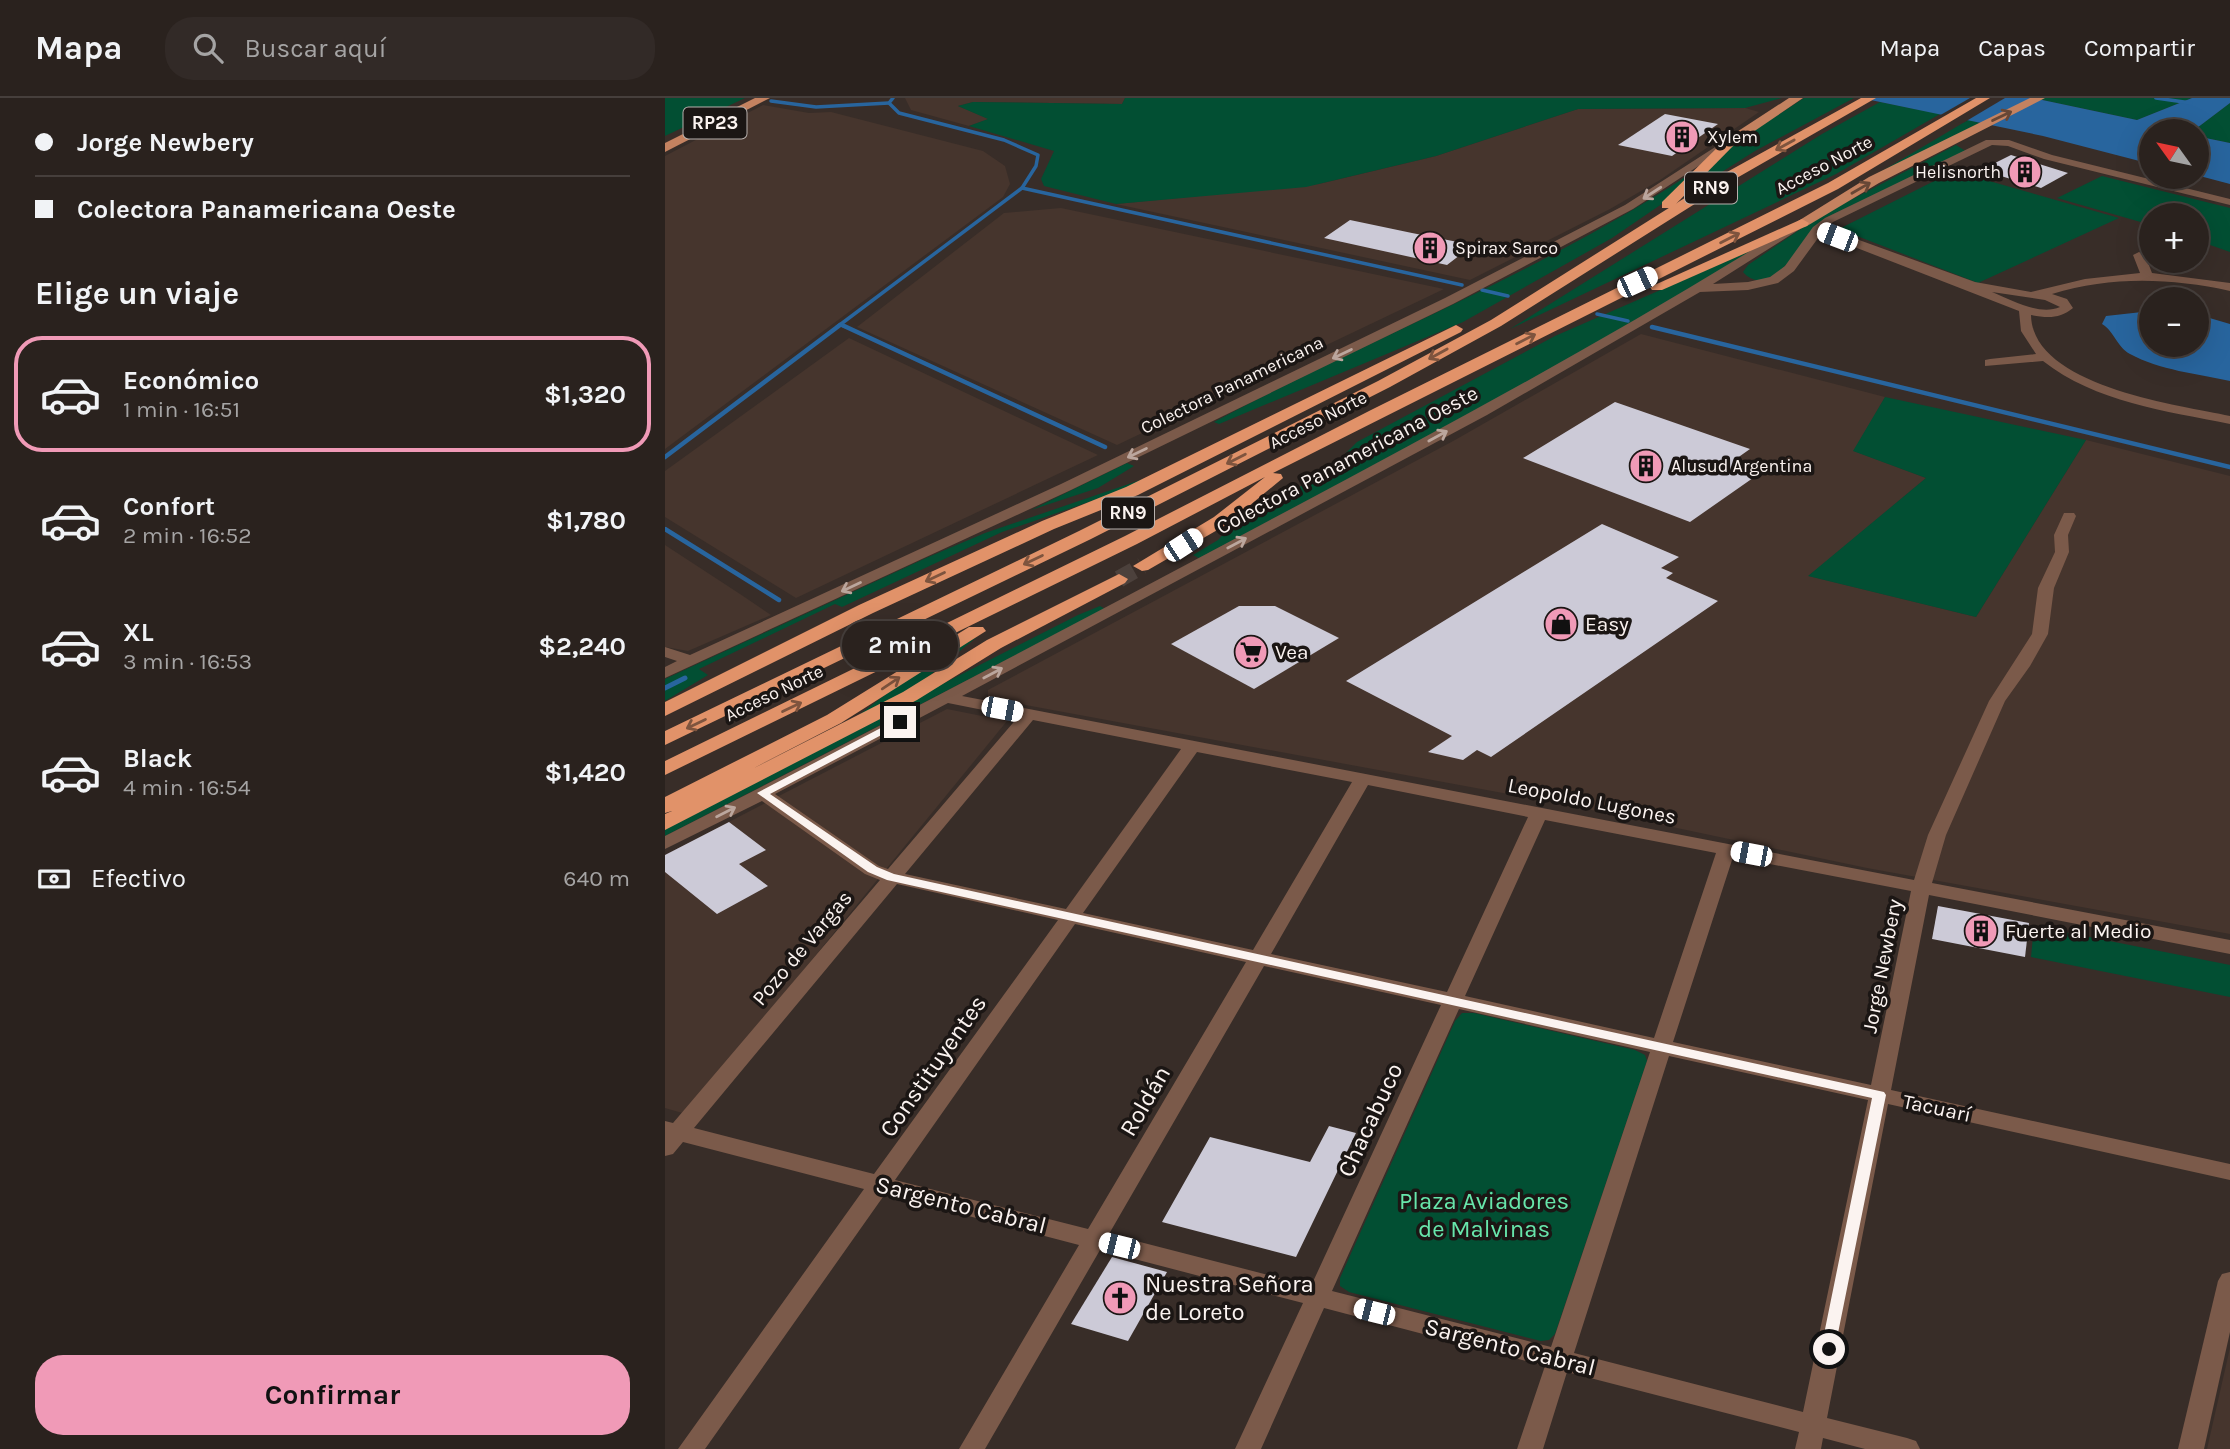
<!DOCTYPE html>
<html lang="es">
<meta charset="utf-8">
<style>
:root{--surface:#2a221e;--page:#322a27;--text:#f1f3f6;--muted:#a5a4a4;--line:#463f3c;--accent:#f09ab7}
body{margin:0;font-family:Karla,sans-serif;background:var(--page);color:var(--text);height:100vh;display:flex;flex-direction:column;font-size:26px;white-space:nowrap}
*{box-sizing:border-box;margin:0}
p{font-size:23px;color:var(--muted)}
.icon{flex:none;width:38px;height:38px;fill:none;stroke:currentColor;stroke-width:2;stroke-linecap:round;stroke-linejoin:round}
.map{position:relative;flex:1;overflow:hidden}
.details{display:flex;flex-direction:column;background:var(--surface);width:665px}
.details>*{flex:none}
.top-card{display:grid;align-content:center;height:154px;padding:0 35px;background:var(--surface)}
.needle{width:46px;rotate:303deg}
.buttons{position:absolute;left:1474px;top:21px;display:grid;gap:14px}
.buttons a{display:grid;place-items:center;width:70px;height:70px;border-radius:50%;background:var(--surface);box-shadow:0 7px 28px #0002,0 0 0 2px var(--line);font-size:35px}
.end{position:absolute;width:32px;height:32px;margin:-16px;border:9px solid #fbf3f0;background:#111;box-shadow:0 0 0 4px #111}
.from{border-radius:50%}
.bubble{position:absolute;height:49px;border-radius:24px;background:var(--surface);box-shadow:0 7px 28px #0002,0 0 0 2px var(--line);font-size:23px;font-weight:700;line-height:49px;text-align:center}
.car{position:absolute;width:21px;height:42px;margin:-21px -10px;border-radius:9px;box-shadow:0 0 5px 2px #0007;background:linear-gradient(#fff 24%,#345 0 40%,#fff 0 76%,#345 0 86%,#fff 0)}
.top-card b{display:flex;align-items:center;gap:24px;height:66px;font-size:26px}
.top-card b+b{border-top:2px solid var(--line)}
.top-card i{width:18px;height:18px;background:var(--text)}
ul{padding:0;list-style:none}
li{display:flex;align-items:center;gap:21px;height:116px;margin:0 14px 10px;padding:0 21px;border:4px solid transparent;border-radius:28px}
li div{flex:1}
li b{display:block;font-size:26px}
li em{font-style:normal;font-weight:700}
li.on{border-color:var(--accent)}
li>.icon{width:63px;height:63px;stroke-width:1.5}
h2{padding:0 35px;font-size:32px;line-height:84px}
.pay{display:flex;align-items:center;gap:18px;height:77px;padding:0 35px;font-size:26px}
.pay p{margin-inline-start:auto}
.action{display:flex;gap:14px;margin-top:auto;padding:14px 35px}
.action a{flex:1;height:80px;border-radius:28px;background:var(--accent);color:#111;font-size:28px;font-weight:700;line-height:80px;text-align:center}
header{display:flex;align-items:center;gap:42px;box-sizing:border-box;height:98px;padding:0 35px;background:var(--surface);border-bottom:2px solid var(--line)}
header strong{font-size:33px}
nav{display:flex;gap:38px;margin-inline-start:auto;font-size:24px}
.search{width:490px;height:63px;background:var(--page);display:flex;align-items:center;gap:18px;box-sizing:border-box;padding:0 24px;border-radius:28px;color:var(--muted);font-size:26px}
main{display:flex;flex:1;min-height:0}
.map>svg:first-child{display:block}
.built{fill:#46352d}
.green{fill:#024f33}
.water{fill:#28659e}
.pier{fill:#382d28}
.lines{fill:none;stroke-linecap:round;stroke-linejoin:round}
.stream-far2{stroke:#28659e;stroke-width:3.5}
.stream-far1{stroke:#28659e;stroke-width:4.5}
.stream{stroke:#28659e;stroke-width:5}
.building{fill:#cccad7}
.highway-tunnel{stroke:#4c413c;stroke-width:17;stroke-dasharray:17 9;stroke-linecap:butt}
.minor{fill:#7b5a4a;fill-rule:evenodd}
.major{fill:#c48260;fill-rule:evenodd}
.highway{fill:#e19269;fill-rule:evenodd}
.oneway{stroke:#674736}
.oneway2{stroke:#7e543e}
.oneway3{stroke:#bba69d}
.route{fill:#fbf3f0}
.labels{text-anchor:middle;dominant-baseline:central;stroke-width:7;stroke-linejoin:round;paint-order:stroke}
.far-poi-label{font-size:18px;fill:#fbf3f0;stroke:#1b1614;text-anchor:start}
.far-street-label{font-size:18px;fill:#fbf3f0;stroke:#1b1614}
.shield{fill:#1b1614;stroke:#b8b1ae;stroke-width:2}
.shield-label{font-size:19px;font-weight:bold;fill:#fbf3f0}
.street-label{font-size:21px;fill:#fbf3f0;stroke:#1b1614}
.poi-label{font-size:21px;fill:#fbf3f0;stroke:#1b1614;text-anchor:start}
.near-street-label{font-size:24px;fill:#fbf3f0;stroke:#1b1614}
.near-park-label{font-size:24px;fill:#67e6ab;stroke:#1b1614}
.near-poi-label{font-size:24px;fill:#fbf3f0;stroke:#1b1614;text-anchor:start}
</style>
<header>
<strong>Mapa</strong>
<div class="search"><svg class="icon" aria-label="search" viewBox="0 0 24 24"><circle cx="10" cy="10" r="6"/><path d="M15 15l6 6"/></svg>Buscar aquí</div>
<nav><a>Mapa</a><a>Capas</a><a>Compartir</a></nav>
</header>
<main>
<section class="details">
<div class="top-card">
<b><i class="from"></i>Jorge Newbery</b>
<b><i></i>Colectora Panamericana Oeste</b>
</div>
<h2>Elige un viaje</h2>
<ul>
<li class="on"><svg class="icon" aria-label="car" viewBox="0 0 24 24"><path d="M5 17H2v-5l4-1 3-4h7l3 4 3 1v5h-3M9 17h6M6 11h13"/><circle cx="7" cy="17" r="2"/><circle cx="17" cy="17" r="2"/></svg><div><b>Económico</b><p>1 min · 16:51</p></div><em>$1,320</em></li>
<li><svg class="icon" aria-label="car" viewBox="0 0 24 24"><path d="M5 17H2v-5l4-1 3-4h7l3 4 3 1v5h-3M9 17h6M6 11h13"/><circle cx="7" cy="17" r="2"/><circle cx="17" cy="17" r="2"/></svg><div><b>Confort</b><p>2 min · 16:52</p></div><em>$1,780</em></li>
<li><svg class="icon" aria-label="car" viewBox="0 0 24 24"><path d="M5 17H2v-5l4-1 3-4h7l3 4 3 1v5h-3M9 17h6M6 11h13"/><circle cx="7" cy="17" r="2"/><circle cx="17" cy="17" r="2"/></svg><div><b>XL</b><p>3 min · 16:53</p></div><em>$2,240</em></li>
<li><svg class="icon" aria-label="car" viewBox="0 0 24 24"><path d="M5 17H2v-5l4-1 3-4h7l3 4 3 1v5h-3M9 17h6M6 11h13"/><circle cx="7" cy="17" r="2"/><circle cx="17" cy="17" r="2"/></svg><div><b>Black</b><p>4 min · 16:54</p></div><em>$1,420</em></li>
</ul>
<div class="pay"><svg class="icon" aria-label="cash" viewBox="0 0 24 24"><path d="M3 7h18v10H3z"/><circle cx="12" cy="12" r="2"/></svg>Efectivo<p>640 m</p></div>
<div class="action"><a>Confirmar</a></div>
</section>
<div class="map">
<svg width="1565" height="1351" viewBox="0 0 1565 1351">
<rect width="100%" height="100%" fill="#382d28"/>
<!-- built -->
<g class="built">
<path d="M240,0H460L457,6L308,4L293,8L324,21L304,28L246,12Z"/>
<path d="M98,7L144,15L166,14L318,53L340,68L345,86L338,99L0,351V58Z"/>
<path d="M1080,10L1094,14L995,82L945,111L805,182L451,106L654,86L771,58L913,11Z"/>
<path d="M396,110L779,191L452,347L192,229L339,115Z"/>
<path d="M976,236L1220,299L1189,353L1261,380L1144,478L1311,519L1421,342L1565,378V836L1202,770L903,707L323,600V592L790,342Z"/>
<path d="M184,240L433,357L131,500L0,419V373Z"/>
<path d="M0,447L75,496L106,517L23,553L0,549Z"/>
<path d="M282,611L342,623L21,1016L0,1010V757Z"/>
<path d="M1565,1250V1351H1542Z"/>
</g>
<!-- green -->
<g class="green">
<path d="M0,0H80L0,38Z"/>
<path d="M460,0H1117L1080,10L913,11L771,58L641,89L451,106L379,88L376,81L389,53L304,28L323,21L293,8L308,4L457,6Z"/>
<path d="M1139,0H1189L1090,53L1014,101L1073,43Z"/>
<path d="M1368,0H1527L1472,22Z"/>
<path d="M1215,4L1275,16L1171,76L845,231L1157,36Z"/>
<path d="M1565,5V45L1531,38V33H1528Z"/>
<path d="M1303,22L1320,26L1212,76Z"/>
<path d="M1291,47L1302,54L1162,119C1143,135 1106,206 1078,174L1083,167L1153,119Z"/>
<path d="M1044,63L1010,97L947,140L798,224L554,326L549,324C713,236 891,169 1044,63Z"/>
<path d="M1289,73L1454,120L1313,185L1174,131Z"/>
<path d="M1437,78L1565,110V154L1531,142V117H1486V127L1392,100Z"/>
<path d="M1094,149C912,261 723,360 534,460L528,457L553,442L578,415L591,412L636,388L675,361L692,344L890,238Z"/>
<path d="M1220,299L1421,342L1311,519L1143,478L1261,380L1188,353Z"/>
<path d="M462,365L469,368L433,390L366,412Z"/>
<path d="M493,376L467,389L337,434L177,509L170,506L34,571L43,577L0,603V581L261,460L320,435Z"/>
<path d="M435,508L440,511L0,738V727L413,517Z"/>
<path d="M312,539L258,583L176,631L243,579Z"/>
<path d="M1369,828L1565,867V899L1366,859Z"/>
<path d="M797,915H809L970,952L980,957L982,963L890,1236L884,1242L876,1243L684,1194L675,1188V1180L790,923Z"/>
</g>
<!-- water -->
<g class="water">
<path d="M1196,0H1368L1472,22L1527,0H1565V5L1528,33H1486V66L1378,38Z"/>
<path d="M1531,38L1565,45V86L1531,77Z"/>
<path d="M1486,213V247H1531V216L1565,226V283C1533,276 1494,272 1465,256C1451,248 1450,234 1437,226L1441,218Z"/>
</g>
<!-- pier -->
<path class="pier" d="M1305,0H1340L1298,25L1272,19Z"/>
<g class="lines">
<!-- stream-far2 -->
<g class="stream-far2">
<path d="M1491,0L1526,5"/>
<path d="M106,3L151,9L224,5"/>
<path d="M357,90L797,187"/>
<path d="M817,192L843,198"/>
<path d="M932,216L963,223"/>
<path d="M176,227L181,229"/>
<path d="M172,229L357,90L371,68L373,57L339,42L234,15L224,5L228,0"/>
</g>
<!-- stream-far1 -->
<g class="stream-far1">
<path d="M177,227L440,349"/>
<path d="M987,229L1565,369"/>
<path d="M0,359L175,227"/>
<path d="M0,431L114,502"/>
</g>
<!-- stream -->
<path class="stream" d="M0,590L20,580"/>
</g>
<!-- building -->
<g class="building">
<path d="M1000,16L1053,26L1007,58L953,47Z"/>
<path d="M1346,57L1403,75L1376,90L1316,72Z"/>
<path d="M685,122L747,135L808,147L782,167L659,140Z"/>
<path d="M950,304L1085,351L1068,363L1098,373L1025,424L858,360Z"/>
<path d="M937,426L1014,459L996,470L1008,475L1001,480L1053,503L826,659L812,652L798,662L763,654L787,638L681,583Z"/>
<path d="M574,508H610L674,540L589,591L506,546Z"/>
<path d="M64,724L101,752L74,766L103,788L52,816L0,774V757Z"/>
<path d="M1273,808L1364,825L1360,859L1267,841Z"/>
<path d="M664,1028L691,1035L631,1159L497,1124L545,1039L645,1064Z"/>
<path d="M447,1159L502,1174L463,1243L406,1226Z"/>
</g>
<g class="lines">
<!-- highway-tunnel -->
<path class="highway-tunnel" d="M454,481L477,468"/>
<!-- minor -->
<g class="minor">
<path d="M1321,42H1344L1387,57L1565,101V107L1379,61L1343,48L1327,47L1168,124L1161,130L1310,184L1366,194L1420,181L1475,175L1468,157L1474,154L1480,157L1487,175L1565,185V193C1505,180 1446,178 1387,196L1402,201L1408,210C1395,221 1382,220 1366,217C1367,288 1512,307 1565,318V326C1501,313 1430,304 1378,263L1320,268V262L1325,261L1371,256L1356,233L1354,213L1156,136L1129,173L1113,185L1083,192L1035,194L822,317L297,598L1249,782L1263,737L1324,603L1367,536L1373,490L1390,454L1389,437L1399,415H1409L1411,418L1403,437L1404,454L1389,490L1383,536L1365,568L1340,603L1281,737L1267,785L1565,842V856L1264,797L1226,992L1565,1066V1082L1223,1006L1162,1320L1242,1340L1251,1343L1255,1351H1200L1158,1340L1156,1351H1130L1134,1334L902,1274L878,1351H852L880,1268L659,1210L596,1351H570L638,1205L435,1152L320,1351H294L414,1147L220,1096L40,1351H13L199,1091L18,1044L8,1056L0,1058V1023L8,1025L215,782L200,776L97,703L0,751V738C193,640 385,539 577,437C763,338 949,239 1127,127H1135V131L1048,186L1083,184L1105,179L1120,168L1148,129L1160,120ZM1327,194L1380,202L1395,209C1374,218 1347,202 1327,194ZM283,605L353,619L223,771L214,768L110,696ZM368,622L516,651L401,811L240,776ZM532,654L687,684L588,852L418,815ZM703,687L863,719L782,894L606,856ZM880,722L1051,755L989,940L800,898ZM1068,759L1246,793L1206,987L1008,944ZM232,786L393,822L209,1076L29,1030ZM410,826L581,864L423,1131L230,1082ZM599,868L776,907L646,1188L444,1136ZM794,911L985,954L886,1249L667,1193ZM1004,958L1203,1002L1138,1314L909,1255Z"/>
<path d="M1058,44L1067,46L968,111L788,206L406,392L0,580V569L12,563L0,559V549L25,557L396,386L780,200L960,107Z"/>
<path d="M1565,1174V1234L1539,1351H1513L1553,1183L1557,1176Z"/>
</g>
<!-- major -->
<g class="major">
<path d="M90,0H105L0,54V45Z"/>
<path d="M1124,0H1138L1069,47H1061V41Z"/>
<path d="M1365,0H1380L1214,85L1142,128L1137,129L1130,125L1204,79Z"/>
</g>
<!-- highway -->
<g class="highway">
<path d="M1196,0H1211L1063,85L836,228L725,289L426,441L0,647V633L414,433L713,283L826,222L1053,79Z"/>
<path d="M1311,0H1325L1173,91L608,375L616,376L618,380L561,427L483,472L477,473L468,468L549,419L600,379L472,446L0,677V663L460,438L706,312L1163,85Z"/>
<path d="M1065,40L1069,41V47L1007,110H997V104L1061,41Z"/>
<path d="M1137,121L1144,125L1142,128L997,192H987L985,189Z"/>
<path d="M791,227L798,231L796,234L473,397L389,431L208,515L0,618V604L194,507L377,423L461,389Z"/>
<path d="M454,476L463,481L460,485L336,550L252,602L0,732V716L7,713L0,715V699L162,617L304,529H318L321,533L176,625L89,670L238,594L322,542Z"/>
</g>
</g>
<!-- one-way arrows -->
<defs><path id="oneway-shaft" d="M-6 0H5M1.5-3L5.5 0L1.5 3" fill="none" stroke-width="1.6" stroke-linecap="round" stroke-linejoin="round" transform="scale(1.75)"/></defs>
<g class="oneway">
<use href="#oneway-shaft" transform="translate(1337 18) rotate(-26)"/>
<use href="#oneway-shaft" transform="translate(1196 90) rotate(-30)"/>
</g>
<g class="oneway2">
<use href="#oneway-shaft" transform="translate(1120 47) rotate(151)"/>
<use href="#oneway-shaft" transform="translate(1065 140) rotate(-27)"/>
<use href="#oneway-shaft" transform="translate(861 241) rotate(-27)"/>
<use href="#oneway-shaft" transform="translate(773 256) rotate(151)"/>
<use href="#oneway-shaft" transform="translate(571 361) rotate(153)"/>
<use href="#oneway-shaft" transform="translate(368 462) rotate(154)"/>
<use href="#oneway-shaft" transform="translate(270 479) rotate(155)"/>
<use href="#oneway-shaft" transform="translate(226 585) rotate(-34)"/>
<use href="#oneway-shaft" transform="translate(127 609) rotate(-26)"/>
<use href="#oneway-shaft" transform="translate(31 626) rotate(154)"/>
</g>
<g class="oneway3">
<use href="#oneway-shaft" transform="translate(987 95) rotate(147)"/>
<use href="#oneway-shaft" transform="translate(677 256) rotate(154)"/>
<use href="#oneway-shaft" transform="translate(773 338) rotate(-29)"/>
<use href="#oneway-shaft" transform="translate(472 355) rotate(154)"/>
<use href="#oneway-shaft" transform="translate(572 445) rotate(-28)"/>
<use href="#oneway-shaft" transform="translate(186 489) rotate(155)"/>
<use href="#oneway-shaft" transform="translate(328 575) rotate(-28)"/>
<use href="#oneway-shaft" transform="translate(61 714) rotate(-27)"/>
</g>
<!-- route -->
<path class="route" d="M231,622L241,624L105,696L212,769L229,776L1219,994L1221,997L1169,1255L1164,1257L1156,1251L1207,1000L222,782L203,774L92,695Z"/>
<!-- icons -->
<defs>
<symbol id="building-disc" viewBox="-11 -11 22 22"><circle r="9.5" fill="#f09ab7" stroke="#1b1614"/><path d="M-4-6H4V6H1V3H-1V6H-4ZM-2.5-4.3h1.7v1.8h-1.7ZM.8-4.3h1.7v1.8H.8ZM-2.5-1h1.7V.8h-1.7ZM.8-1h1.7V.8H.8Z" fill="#111"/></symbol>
<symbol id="shop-disc" viewBox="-11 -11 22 22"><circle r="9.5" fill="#f09ab7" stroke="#1b1614"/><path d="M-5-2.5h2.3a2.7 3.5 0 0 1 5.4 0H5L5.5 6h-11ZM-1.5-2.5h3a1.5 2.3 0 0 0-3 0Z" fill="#111"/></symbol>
<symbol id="supermarket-disc" viewBox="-11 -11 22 22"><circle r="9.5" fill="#f09ab7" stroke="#1b1614"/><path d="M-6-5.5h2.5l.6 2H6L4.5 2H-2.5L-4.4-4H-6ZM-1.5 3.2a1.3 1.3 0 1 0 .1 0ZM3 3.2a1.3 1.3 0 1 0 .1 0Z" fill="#111"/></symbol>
<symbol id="church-disc" viewBox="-11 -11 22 22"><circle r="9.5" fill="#f09ab7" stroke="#1b1614"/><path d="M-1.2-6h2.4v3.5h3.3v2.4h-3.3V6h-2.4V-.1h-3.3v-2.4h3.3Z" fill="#111"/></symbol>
</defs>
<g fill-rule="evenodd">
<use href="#building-disc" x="998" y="20" width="38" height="38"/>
<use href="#building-disc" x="1341" y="55" width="38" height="38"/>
<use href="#building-disc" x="746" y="131" width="38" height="38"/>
<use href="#building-disc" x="962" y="349" width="38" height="38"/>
<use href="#shop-disc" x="877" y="507" width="38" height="38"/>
<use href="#supermarket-disc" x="567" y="535" width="38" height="38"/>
<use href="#building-disc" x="1297" y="814" width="38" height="38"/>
<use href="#church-disc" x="436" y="1181" width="38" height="38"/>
</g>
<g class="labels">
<!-- far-poi labels -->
<g class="far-poi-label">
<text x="1042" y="39">Xylem</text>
<text x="1336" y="74" text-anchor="end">Helisnorth</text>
<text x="790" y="150">Spirax Sarco</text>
<text x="1006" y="368">Alusud Argentina</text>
</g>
<!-- far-street labels -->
<g class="far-street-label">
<text transform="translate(1159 67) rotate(-28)">Acceso Norte</text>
<text transform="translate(567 287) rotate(-26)">Colectora Panamericana</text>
<text transform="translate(653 322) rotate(-27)">Acceso Norte</text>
<text transform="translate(109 595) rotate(-26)">Acceso Norte</text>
</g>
<!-- shield labels -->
<g class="shield">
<rect x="18.5" y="9.5" width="63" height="31" rx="5"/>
<rect x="1020" y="74.5" width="52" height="31" rx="5"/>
<rect x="437" y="399.5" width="52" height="31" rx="5"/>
</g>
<g class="shield-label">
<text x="50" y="25">RP23</text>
<text x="1046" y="90">RN9</text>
<text x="463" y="415">RN9</text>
</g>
<!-- street labels -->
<g class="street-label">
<text transform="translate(682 362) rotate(-28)">Colectora Panamericana Oeste</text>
<text transform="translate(927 703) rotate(11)">Leopoldo Lugones</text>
<text transform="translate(137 850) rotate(-50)">Pozo de Vargas</text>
<text transform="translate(1217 868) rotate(-79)">Jorge Newbery</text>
<text transform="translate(1272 1010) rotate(12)">Tacuarí</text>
</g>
<!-- poi labels -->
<g class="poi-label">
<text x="920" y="526">Easy</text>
<text x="610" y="554">Vea</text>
<text x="1340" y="833">Fuerte al Medio</text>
</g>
<!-- near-street labels -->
<g class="near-street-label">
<text transform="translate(268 968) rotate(-55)">Constituyentes</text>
<text transform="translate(480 1003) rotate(-60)">Roldán</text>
<text transform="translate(705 1022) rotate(-65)">Chacabuco</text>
<text transform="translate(296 1107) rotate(14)">Sargento Cabral</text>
<text transform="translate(845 1249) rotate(14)">Sargento Cabral</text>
</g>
<!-- near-park labels -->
<g class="near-park-label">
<text x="819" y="1103">Plaza Aviadores<tspan x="819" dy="28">de Malvinas</tspan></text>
</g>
<!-- near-poi labels -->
<g class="near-poi-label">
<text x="480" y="1186">Nuestra Señora<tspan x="480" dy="28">de Loreto</tspan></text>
</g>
</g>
</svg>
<div class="buttons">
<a><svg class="needle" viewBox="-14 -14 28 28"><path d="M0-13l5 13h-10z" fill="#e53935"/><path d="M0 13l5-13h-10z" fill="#a5a4a4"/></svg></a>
<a>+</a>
<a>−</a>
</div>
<i class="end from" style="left:1164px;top:1251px"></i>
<i class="end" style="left:235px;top:624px"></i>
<div class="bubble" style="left:177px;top:523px;width:116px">2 min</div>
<i class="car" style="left:1172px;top:139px;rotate:291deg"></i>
<i class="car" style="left:972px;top:184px;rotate:65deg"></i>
<i class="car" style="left:518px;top:447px;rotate:57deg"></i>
<i class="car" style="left:337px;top:611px;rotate:101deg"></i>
<i class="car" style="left:1086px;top:756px;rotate:281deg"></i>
<i class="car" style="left:454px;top:1148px;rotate:284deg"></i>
<i class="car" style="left:709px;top:1214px;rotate:284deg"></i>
</div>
</main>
